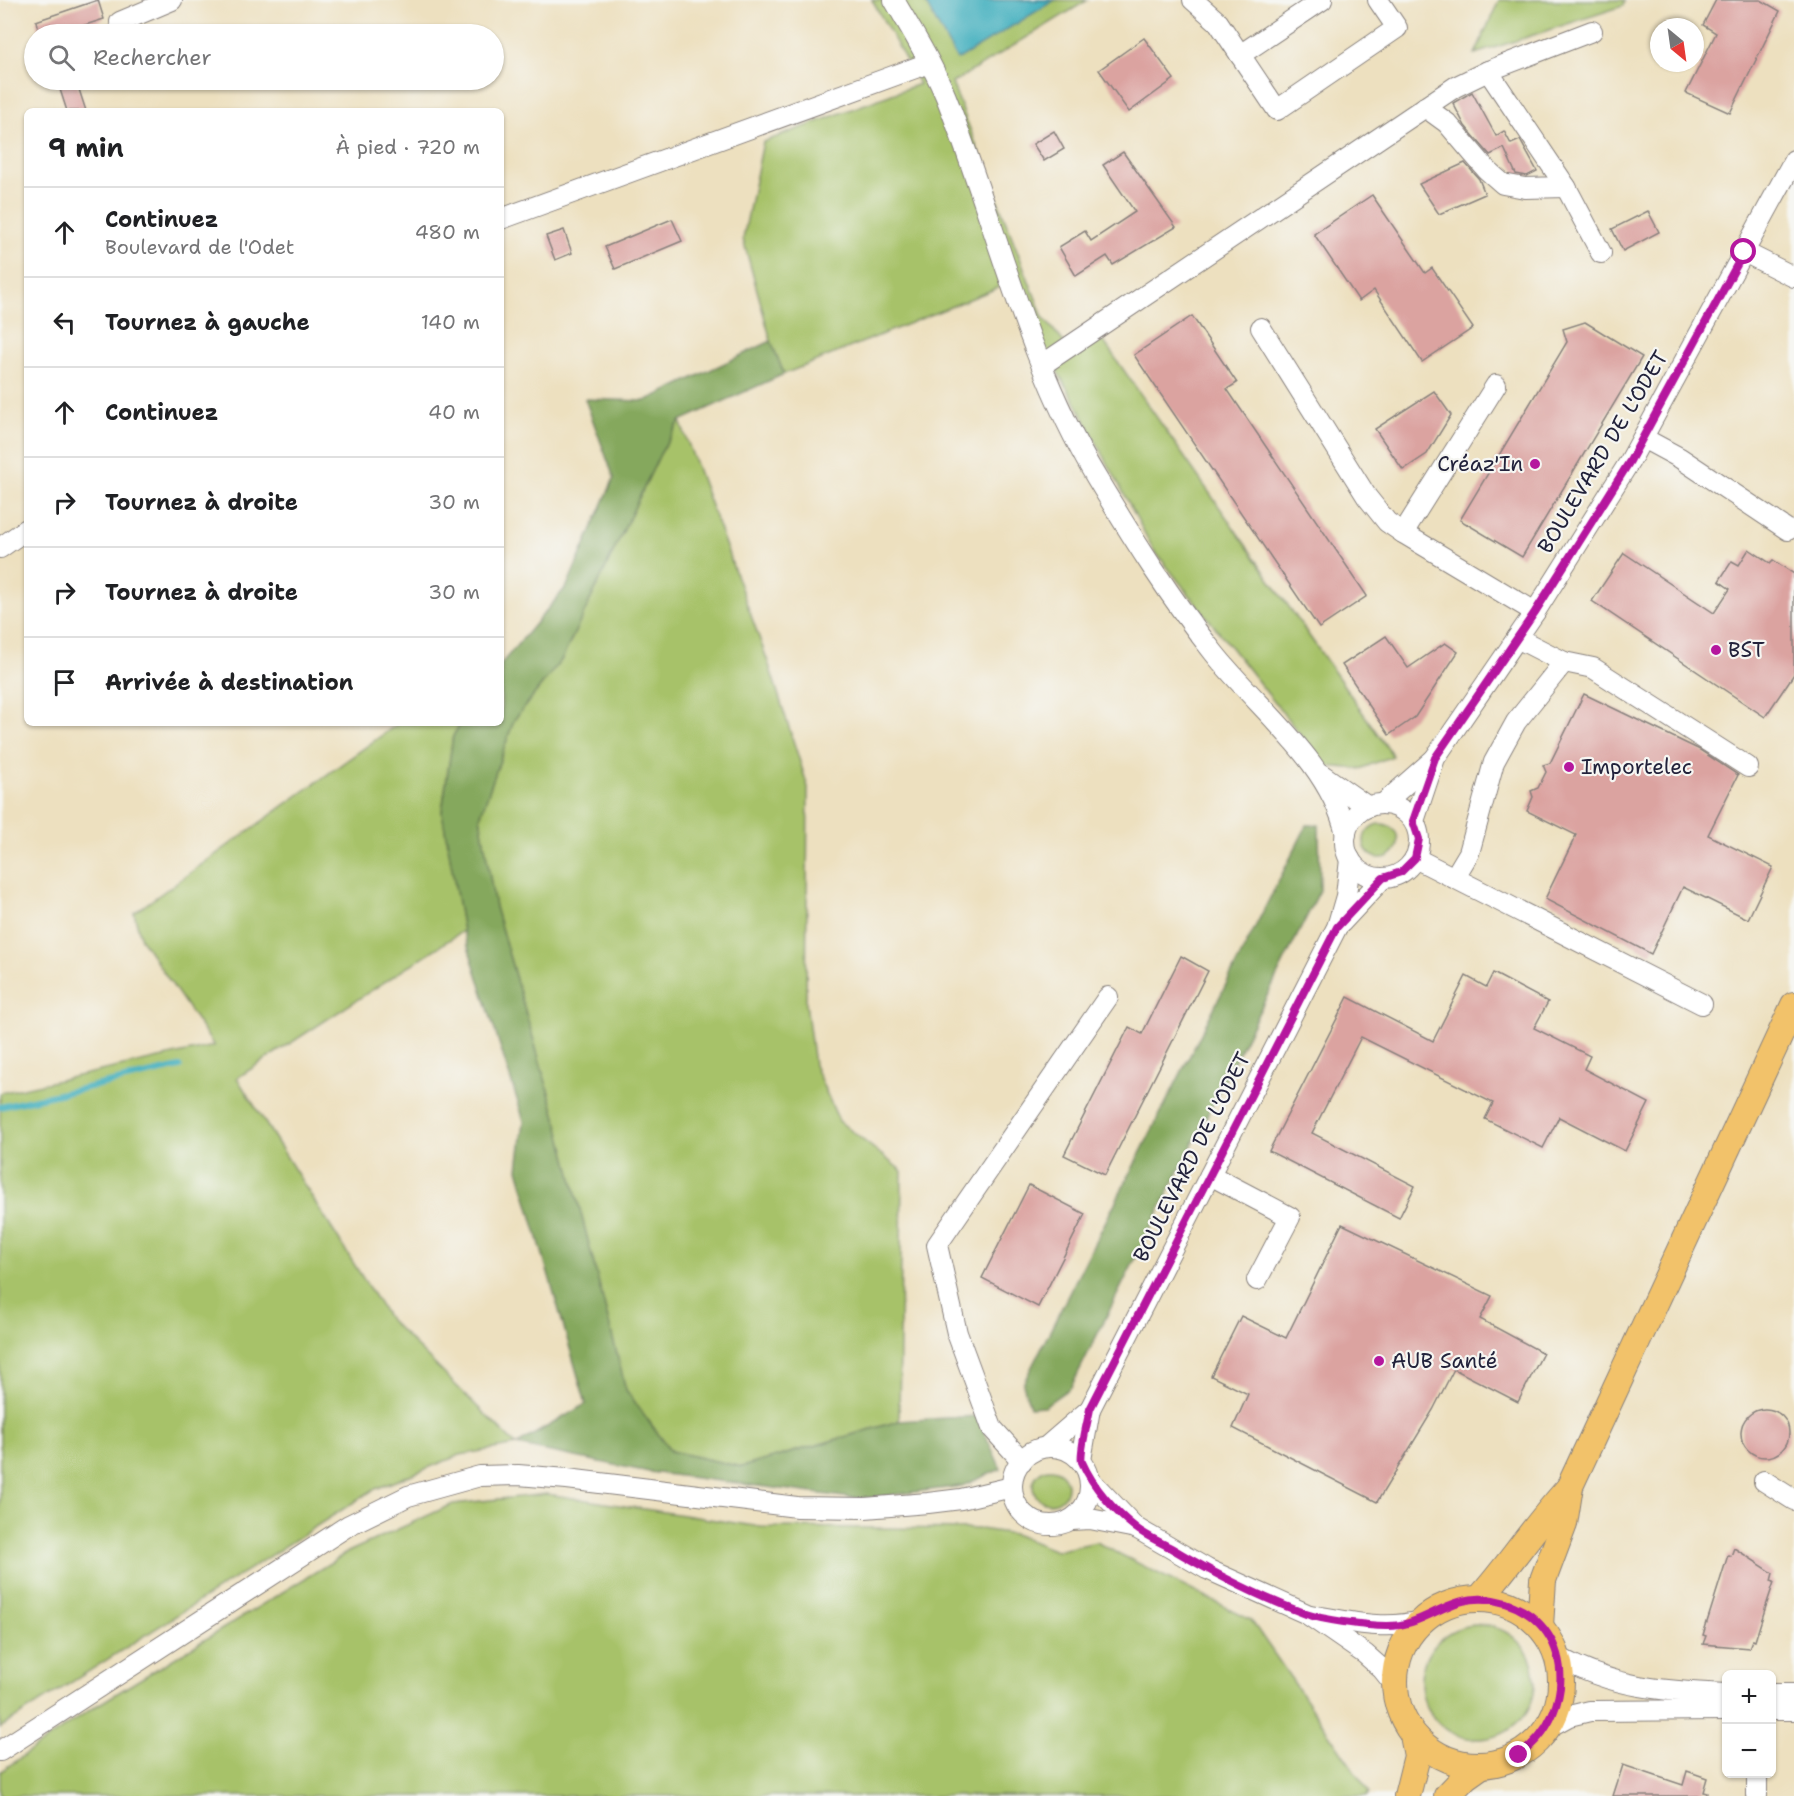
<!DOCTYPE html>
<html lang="fr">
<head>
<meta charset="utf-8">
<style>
  :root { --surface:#fff; --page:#f2f2f2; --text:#202124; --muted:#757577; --line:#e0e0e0 }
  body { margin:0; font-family:"Shantell Sans",sans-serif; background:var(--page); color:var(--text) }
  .controls { position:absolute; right:18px; bottom:18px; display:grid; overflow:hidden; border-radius:9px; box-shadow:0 2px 4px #0004 }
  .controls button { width:54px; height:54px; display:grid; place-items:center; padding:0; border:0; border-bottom:2px solid var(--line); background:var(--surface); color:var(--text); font:30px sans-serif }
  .compass { position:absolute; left:1650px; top:18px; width:54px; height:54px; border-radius:50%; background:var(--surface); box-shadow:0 2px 4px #0004; rotate:151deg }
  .stop { position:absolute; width:18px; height:18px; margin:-14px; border:4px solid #b5179e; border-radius:50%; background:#fff }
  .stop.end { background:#b5179e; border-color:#fff; box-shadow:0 2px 6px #0008 }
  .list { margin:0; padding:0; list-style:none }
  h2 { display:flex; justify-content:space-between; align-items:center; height:78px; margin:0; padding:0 24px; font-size:26px }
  h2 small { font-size:20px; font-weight:400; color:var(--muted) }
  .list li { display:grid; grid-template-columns:39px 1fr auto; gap:18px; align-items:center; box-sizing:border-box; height:90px; padding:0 24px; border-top:2px solid var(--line) }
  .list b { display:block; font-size:22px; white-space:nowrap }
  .list p { margin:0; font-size:20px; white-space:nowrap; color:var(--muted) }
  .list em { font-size:20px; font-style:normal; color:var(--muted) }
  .icon { flex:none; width:33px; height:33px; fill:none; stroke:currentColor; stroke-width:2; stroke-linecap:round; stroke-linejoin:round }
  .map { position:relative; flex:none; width:1794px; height:1796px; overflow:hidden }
  .search { position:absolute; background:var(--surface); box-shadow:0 2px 4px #0004; left:24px; top:24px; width:480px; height:66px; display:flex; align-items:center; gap:15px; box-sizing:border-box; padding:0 21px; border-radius:33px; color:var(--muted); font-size:22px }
  .panel { position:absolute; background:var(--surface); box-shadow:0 2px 4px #0004; left:24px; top:108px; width:480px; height:618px; border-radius:9px }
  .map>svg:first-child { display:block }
  .green { fill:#a7c269; stroke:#647252; stroke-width:1.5 }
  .forest { fill:#85a85d; stroke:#54654c; stroke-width:1.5 }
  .water { fill:#41afbe; stroke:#32687c; stroke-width:1.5 }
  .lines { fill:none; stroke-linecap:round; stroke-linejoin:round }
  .stream { stroke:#41afbe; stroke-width:6 }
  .building { fill:#dba3a0 }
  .minor-casing { stroke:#88817d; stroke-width:22 }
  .major-casing { stroke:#88817d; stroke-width:28 }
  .minor { stroke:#fff; stroke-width:20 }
  .major { stroke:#f2c26a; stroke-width:26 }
  .route { stroke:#b5179e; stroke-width:8 }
  .poi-dot { fill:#b5179e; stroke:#f6f6f2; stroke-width:2 }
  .labels { text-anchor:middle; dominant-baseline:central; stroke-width:4.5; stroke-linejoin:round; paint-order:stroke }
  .street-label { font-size:21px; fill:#22223b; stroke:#f6f6f2 }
  .poi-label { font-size:21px; fill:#22223b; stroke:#f6f6f2; text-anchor:start }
</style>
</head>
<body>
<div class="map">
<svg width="1794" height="1796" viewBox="0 0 1794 1796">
  <rect width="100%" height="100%" fill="#f6f6f2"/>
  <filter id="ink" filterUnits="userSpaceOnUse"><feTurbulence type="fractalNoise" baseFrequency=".0167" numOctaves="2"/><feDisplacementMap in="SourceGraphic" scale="12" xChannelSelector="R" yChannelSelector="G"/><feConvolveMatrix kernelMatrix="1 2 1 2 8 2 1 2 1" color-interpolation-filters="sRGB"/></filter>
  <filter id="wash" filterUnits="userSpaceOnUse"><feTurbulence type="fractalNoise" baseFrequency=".008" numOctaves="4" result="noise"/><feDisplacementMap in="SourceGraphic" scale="24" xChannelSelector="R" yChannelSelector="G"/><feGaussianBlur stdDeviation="1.35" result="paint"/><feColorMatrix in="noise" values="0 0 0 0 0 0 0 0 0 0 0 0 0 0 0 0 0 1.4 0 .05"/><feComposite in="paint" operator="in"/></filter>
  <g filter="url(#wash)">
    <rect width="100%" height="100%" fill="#ede0bf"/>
    <!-- green -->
    <g class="green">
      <polygon points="872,0 1088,0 952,83 1043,317 1076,357 1100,336 1393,756 1360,769 1325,766 1153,549 1079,409 1007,284 784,374 771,341 743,239 763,142 919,84"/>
      <polygon points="1499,0 1625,0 1623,6 1475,54"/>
      <polygon points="680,421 768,662 808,787 806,1003 814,1065 839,1121 902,1171 899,1421 742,1467 671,1451 626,1390 560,1131 495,907 480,817 514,720 562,659 660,454"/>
      <polygon points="399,723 461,723 453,736 442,811 463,931 237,1078 388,1318 516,1445 460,1455 373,1490 0,1728 0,1093 214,1046 141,939 134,913"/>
      <circle cx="1381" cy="841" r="17"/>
      <circle cx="1050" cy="1486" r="17"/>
      <polygon points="547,1494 761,1527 980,1529 1014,1534 1056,1551 1096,1542 1251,1620 1369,1792 1367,1796 0,1796 0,1772 88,1711 348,1552 453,1504"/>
      <circle cx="1478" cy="1682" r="57"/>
    </g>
    <!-- forest -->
    <g class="forest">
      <polygon points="771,341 784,374 680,421 660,454 562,659 514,720 480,817 495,907 560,1131 626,1390 670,1451 742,1467 899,1421 977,1416 1001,1469 962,1486 860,1499 649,1472 516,1445 586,1404 518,1169 524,1121 463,931 442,812 453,736 461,723 501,723 501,664 567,586 614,478 585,399 645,401"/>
      <polygon points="1307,825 1319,825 1320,890 1071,1387 1044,1406 1030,1407 1023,1384"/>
    </g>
    <!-- water -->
    <polygon class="water" points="924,0 1055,0 957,60"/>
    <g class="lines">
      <!-- stream -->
      <polyline class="stream" points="0,1107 180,1067"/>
    </g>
    <g id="blocks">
      <!-- building -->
      <g class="building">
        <polygon points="98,0 104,19 57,34 39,34 36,21"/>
        <polygon points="1716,0 1761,0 1780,11 1730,113 1686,93 1716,33 1703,25"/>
        <polygon points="1144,38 1174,79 1129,112 1099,70"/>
        <polygon points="57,80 76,80 86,111 67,111"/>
        <polygon points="1472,92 1496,136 1504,131 1511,144 1520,140 1537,171 1527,176 1516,174 1504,148 1490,155 1465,126 1453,103"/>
        <polygon points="1054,131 1064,149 1044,161 1033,144"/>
        <polygon points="1123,152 1176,227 1113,265 1107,256 1076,276 1059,247 1085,231 1091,241 1135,212 1103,165"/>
        <polygon points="1465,163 1479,179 1485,194 1439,214 1419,184"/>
        <polygon points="1372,195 1425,273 1432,268 1473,328 1422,362 1374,290 1359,301 1314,234"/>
        <polygon points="1648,211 1659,232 1623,251 1612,229"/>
        <polygon points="672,219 682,241 615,269 605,247"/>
        <polygon points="564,230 572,253 555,260 546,236"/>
        <polygon points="1192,316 1237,383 1227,389 1367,596 1319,628 1134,355"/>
        <polygon points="1585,322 1642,357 1522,557 1460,520 1567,342 1563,329"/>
        <polygon points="1434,391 1451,415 1427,454 1403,470 1375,429"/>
        <polygon points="1749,549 1770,563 1773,560 1794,574 1794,674 1765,717 1592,601 1624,553 1714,613 1730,589 1719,581 1732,561 1739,565"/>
        <polygon points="1386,636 1408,668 1445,643 1458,652 1415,717 1389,735 1342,665"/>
        <polygon points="1584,694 1700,750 1738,775 1708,835 1773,867 1748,919 1683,887 1651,954 1545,899 1576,835 1527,811 1533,797 1531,791 1538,788 1546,772 1543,765 1550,763"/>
        <polygon points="1181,956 1208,971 1105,1175 1064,1155 1129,1027 1142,1034"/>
        <polygon points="1493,973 1548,1002 1534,1028 1590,1056 1584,1069 1649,1103 1625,1151 1559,1117 1543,1148 1485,1119 1493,1103 1361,1037 1312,1133 1415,1186 1399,1218 1269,1151 1348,997 1433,1041 1466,976 1486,987"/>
        <polygon points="1029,1185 1085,1214 1038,1307 982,1278"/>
        <polygon points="1342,1224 1492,1296 1480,1319 1543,1353 1518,1402 1454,1369 1433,1410 1377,1502 1233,1428 1248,1394 1211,1376 1241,1316 1286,1338"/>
        <circle cx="1765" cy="1433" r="24"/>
        <polygon points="1734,1548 1773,1573 1771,1581 1774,1582 1766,1606 1755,1641 1752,1640 1749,1648 1703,1644 1706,1636 1703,1635 1728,1555 1731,1556"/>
        <polygon points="1623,1765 1683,1785 1687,1771 1707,1778 1703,1792 1707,1793 1706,1796 1613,1796"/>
      </g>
    </g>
  </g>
  <g filter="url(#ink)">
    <use href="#blocks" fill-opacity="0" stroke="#88817d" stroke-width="1.5"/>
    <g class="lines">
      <defs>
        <g id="minor">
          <path d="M894,0c18,31 38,63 52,97 50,126 80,263 150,380 36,60 74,121 118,176 45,57 115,108 132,181"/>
          <polyline points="1193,0 1218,22 1277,110 1397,28 1378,0"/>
          <polyline points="120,22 172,0"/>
          <polyline points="1240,55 1322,0"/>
          <polyline points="1488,71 1566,187 1601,253"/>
          <polyline points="1425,107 1447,123 1487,170 1503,184 1525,188 1566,187"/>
          <polyline points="501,219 929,63"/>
          <polyline points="1744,252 1794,277"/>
          <polyline points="1261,328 1367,497 1387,522 1403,533"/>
          <polyline points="1042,365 1455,87 1488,71 1592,31"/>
          <polyline points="1496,385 1403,533 1535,612"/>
          <polyline points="1643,438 1680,458 1788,530"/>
          <polyline points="0,548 27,529"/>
          <polyline points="1517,638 1564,662 1593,668 1748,767"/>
          <polyline points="1321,774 1368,807"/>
          <polyline points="1383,804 1433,760"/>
          <circle cx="1382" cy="841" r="37"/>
          <polyline points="1414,821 1435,758 1535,612 1630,461 1794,160"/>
          <polyline points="1415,858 1702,1004"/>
          <polyline points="1454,878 1469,853 1494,762 1516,722 1564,662"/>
          <polyline points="1341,923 1383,878"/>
          <polyline points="1210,1175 1290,1217 1257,1280"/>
          <circle cx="1051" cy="1486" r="39"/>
          <polyline points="1046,1447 1090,1409"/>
          <polyline points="1081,1460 1090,1409 1337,927 1346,896 1350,859"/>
          <polyline points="1022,1461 992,1428 957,1333 937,1245 1108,997"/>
          <polyline points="1091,1481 1136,1528 1207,1569 1307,1614 1365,1654 1382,1669 1394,1684"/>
          <polyline points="1764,1481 1794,1500"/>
          <polyline points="1071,1520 1090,1519 1136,1528"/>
          <path d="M1310,1615c37,6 76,17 112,5"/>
          <path d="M1558,1657c55,31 106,34 168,37"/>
          <polyline points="1772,1694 1794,1694"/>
          <polyline points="1772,1710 1794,1710"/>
          <polyline points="1547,1728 1569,1716 1590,1711 1726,1710"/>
          <polyline points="0,1751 349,1525 408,1496 480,1476 518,1475 567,1479 797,1507 865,1508 928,1503 961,1499 1012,1487"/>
          <polyline points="1757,1796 1757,1776"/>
        </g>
        <g id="major">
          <path d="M1480,1598c32,-36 57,-76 90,-111"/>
          <circle cx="1478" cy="1682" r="83"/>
          <polyline points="1540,1626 1543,1580 1564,1524 1570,1486 1794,1005"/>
          <polyline points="1407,1796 1417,1756 1413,1735"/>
          <polyline points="1447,1796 1465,1777 1482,1765"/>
        </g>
      </defs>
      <!-- minor casing -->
      <use href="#minor" class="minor-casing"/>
      <!-- major casing -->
      <use href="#major" class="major-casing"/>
      <!-- minor -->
      <use href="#minor" class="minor"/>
      <!-- major -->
      <use href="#major" class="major"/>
    </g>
  </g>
  <g class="lines" filter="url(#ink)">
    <!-- route -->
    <path class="route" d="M1519,1755c63,-44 54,-141 -26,-155 -44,-8 -66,27 -107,26 -19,0 -63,-6 -80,-12 -47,-17 -93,-41 -135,-66 -11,-6 -25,-12 -35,-20 -22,-17 -43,-41 -54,-66 -3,-8 6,-42 8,-53l247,-482 46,-49 18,-6 14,-14 4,-19 -6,-18 22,-63 100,-146 95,-151 114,-209"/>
  </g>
  <!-- markers -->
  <g class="poi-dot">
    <circle cx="1535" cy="464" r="6"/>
    <circle cx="1716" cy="650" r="6"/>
    <circle cx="1569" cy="767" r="6"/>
    <circle cx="1379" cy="1361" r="6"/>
  </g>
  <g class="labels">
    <!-- street labels -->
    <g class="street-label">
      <text transform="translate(1603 452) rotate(-59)">BOULEVARD DE L'ODET</text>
      <text transform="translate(1192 1157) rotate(-63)">BOULEVARD DE L'ODET</text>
    </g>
    <!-- poi labels -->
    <g class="poi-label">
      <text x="1523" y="464" text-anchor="end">Créaz'In</text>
      <text x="1728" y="650">BST</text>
      <text x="1581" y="767">Importelec</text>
      <text x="1391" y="1361">AUB Santé</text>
    </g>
  </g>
</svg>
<div class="controls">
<button>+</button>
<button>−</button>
</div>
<svg class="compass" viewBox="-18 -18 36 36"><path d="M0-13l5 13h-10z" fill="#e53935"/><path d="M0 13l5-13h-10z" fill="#757577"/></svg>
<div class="stop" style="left:1744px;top:252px"></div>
<div class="stop end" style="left:1519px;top:1755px"></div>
<div class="search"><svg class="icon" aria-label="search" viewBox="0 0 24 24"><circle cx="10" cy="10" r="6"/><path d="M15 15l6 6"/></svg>Rechercher</div>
<section class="panel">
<h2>9 min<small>À pied · 720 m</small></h2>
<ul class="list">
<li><svg class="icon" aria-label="ahead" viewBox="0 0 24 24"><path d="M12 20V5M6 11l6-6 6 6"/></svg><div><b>Continuez</b><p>Boulevard de l'Odet</p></div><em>480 m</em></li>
<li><svg class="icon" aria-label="left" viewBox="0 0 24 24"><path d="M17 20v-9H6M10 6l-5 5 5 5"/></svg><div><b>Tournez à gauche</b></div><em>140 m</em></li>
<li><svg class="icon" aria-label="ahead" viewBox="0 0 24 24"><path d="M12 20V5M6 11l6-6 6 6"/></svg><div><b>Continuez</b></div><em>40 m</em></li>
<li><svg class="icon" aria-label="right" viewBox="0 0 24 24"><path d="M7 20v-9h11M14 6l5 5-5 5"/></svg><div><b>Tournez à droite</b></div><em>30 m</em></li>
<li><svg class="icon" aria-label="right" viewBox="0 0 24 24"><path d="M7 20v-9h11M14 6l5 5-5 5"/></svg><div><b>Tournez à droite</b></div><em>30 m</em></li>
<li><svg class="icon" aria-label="arrive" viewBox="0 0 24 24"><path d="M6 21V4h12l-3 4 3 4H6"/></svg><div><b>Arrivée à destination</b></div></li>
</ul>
</section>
</div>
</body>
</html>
